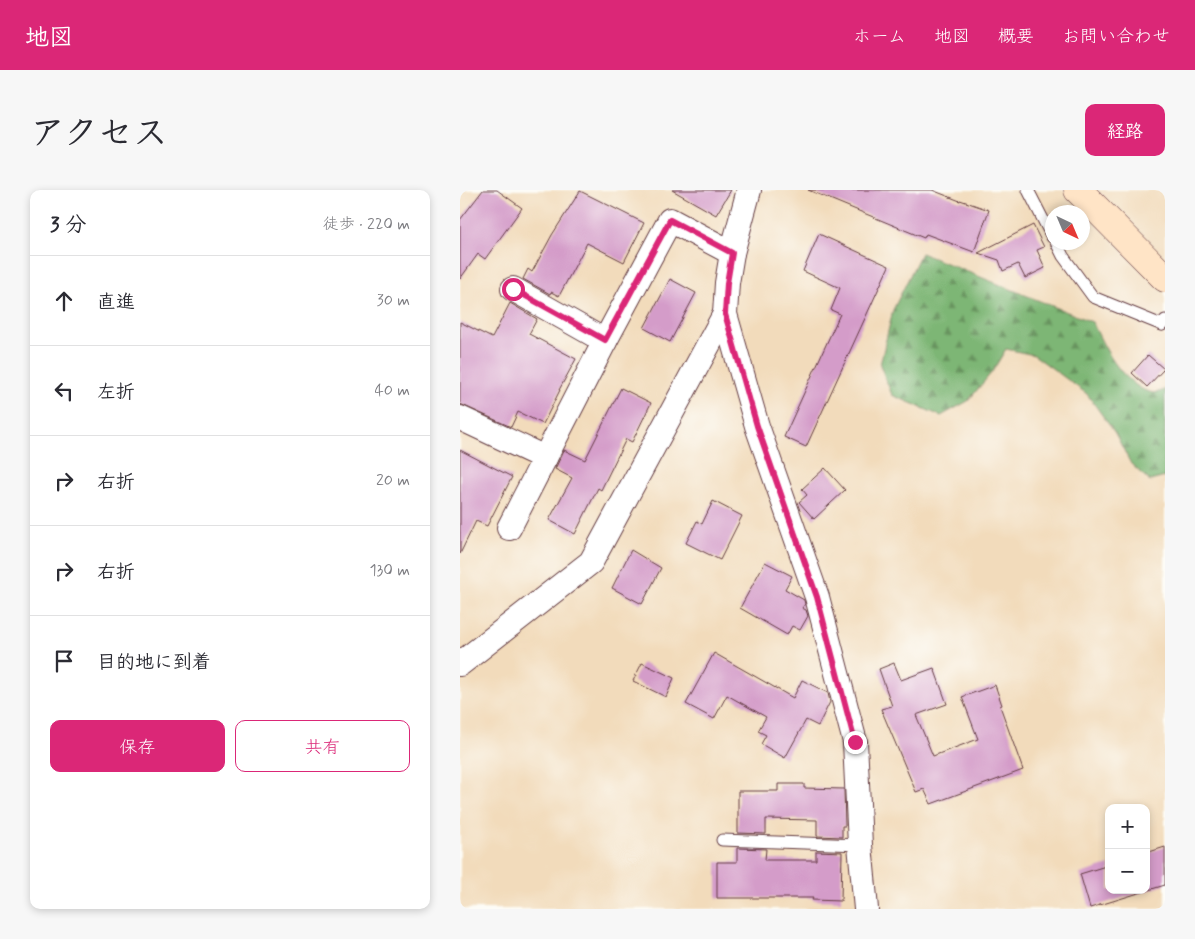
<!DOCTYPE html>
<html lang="ja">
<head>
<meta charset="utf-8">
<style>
  :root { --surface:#fff; --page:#f7f7f7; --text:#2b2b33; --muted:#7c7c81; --line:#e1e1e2; --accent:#db2777 }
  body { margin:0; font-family:Mynerve,"Klee One",sans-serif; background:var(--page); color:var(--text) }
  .controls { position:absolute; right:15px; bottom:15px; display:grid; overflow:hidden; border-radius:10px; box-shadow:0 2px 8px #0003 }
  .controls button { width:45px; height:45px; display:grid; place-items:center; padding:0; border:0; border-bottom:1px solid var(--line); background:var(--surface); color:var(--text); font:25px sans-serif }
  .compass { position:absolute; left:585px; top:15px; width:45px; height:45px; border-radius:50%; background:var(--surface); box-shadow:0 2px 8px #0003; rotate:136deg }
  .stop { position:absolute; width:15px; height:15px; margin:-11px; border:4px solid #db2777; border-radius:50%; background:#fff }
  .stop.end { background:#db2777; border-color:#fff; box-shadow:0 1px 5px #0008 }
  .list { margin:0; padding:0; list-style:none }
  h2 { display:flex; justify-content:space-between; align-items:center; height:65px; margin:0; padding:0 20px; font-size:21px }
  h2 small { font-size:16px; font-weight:400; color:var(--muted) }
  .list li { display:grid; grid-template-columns:32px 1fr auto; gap:15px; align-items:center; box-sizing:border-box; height:90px; padding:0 20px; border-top:1px solid var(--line) }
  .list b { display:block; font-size:19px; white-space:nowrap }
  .list em { font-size:16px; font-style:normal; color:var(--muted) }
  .actions { display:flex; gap:10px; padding:15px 20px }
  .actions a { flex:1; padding:11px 0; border:1px solid var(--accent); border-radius:10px; text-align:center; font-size:18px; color:var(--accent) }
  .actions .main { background:var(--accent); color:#fff }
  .icon { flex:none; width:28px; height:28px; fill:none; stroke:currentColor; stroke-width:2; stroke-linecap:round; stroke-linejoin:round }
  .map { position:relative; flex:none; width:705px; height:719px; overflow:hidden; border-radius:10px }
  header { display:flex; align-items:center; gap:30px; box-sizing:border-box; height:70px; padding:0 25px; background:var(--accent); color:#fff }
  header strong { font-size:24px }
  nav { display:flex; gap:28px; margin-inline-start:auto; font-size:18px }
  .intro { display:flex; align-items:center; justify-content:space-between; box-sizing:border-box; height:120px; padding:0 30px }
  h1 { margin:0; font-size:35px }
  .button { padding:12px 22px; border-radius:10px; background:var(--accent); color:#fff; font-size:18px; font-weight:700 }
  main { display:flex; gap:30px; padding:0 30px }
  aside { flex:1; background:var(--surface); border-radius:10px; box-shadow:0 2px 8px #0003 }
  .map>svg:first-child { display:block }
  .forest { fill:url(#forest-firs); stroke:#646a50 }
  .building { fill:#d49cc9 }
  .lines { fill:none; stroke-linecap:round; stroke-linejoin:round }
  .lane-casing { stroke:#633b41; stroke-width:13 }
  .street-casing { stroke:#633b41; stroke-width:26 }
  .secondary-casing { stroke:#633b41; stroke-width:29 }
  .lane { stroke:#fff; stroke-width:11 }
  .street { stroke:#fff; stroke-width:24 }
  .secondary { stroke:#ffe4c6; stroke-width:28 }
  .route { stroke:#db2777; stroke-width:6 }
</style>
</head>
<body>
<header>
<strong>地図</strong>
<nav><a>ホーム</a><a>地図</a><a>概要</a><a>お問い合わせ</a></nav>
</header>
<div class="intro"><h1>アクセス</h1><a class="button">経路</a></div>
<main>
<aside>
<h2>3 分<small>徒歩 · 220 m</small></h2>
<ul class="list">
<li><svg class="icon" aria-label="ahead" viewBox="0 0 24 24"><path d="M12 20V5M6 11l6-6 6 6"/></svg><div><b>直進</b></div><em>30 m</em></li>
<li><svg class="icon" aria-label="left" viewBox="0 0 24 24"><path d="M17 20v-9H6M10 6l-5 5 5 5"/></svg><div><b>左折</b></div><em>40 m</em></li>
<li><svg class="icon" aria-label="right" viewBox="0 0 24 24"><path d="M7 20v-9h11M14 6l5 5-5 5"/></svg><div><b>右折</b></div><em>20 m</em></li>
<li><svg class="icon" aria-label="right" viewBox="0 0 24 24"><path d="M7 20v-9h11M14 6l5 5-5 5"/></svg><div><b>右折</b></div><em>130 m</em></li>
<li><svg class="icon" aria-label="arrive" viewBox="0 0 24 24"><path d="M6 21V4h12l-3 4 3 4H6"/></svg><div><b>目的地に到着</b></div></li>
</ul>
<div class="actions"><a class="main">保存</a><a>共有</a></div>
</aside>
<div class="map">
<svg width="705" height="719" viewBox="0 0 705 719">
  <defs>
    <pattern id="forest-firs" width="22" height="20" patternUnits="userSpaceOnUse" patternTransform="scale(1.25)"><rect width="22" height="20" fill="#7db674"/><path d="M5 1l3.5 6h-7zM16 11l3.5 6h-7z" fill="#68935f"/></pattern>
  </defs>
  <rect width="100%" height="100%" fill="#fdfcf7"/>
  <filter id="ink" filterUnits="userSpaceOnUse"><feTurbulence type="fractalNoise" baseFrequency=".02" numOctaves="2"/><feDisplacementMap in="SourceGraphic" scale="10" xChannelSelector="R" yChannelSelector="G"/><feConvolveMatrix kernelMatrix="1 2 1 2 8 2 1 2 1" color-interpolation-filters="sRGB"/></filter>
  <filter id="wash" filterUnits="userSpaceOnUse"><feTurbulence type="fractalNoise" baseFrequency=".0096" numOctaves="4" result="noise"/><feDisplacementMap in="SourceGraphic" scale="20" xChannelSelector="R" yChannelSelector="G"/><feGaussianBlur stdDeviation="1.12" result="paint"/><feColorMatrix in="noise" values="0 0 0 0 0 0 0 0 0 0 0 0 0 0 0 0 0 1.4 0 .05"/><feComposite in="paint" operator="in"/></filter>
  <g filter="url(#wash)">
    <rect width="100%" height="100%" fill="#f2dbbb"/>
    <!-- forest -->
    <path class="forest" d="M461,63l171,69c14,27 22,48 48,66 9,5 17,7 25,1v88l-15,4 -19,-17 -16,-31 -28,-39 -53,-39 -28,-6 -14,23 -24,29 -27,15 -49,-21 -12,-30 13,-55z"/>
    <g id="blocks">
      <!-- building -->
      <g class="building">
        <polygon points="23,0 37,0 62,18 25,69 18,64 0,89 0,30"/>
        <polygon points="212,0 271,0 256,25"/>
        <polygon points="348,0 472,0 500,11 500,10 529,20 514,62 466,44 464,48"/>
        <polygon points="120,1 184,33 164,72 127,53 99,106 91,102 90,104 63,89 68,79 72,82 92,45"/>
        <polygon points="573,35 584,57 577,60 585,78 565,88 558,74 543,81 539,70 518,63"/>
        <polygon points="359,44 429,76 346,257 324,247 380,124 371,120 380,98 343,81"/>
        <polygon points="210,89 236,103 210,152 184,138"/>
        <polygon points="50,113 77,129 69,144 116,169 99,200 100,200 83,234 58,222 51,237 0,214 0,132 32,148"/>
        <polygon points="688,165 704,179 687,197 672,183"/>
        <polygon points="161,198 191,213 172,252 166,249 141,300 138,298 115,344 89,330 112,288 95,279 104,260 125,270"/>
        <polygon points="0,260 52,287 27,336 16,331 0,364"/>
        <polygon points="365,278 385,300 354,329 339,312 347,305 342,299"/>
        <polygon points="253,311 282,326 260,370 226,353 237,331 242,334"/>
        <polygon points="171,360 201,378 182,414 152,398"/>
        <polygon points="305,372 332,386 325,399 344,410 345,414 342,418 346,420 348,426 340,440 332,436 327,445 280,418"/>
        <polygon points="254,463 333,508 342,490 368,503 370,512 358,536 346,530 325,568 301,554 306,545 298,541 306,527 267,505 254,529 226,514"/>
        <polygon points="182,473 214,488 206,507 173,491"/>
        <polygon points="434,473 441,490 474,478 487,514 456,525 473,566 518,549 502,507 535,495 542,515 540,516 563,580 471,614 464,599 456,602 421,519 432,516 419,479"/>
        <polygon points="318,594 344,594 344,598 384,599 385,636 382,636 382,647 357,646 357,630 306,629 306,644 278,643 278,601 318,601"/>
        <polygon points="705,657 705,695 630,718 620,684 649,675 649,700 686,700 686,663"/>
        <polygon points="277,658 306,659 305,670 356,670 356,661 382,662 381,711 352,710 353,708 257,708 257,672 277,672"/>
      </g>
    </g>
  </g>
  <g filter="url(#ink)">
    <use href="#blocks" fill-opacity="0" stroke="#633b41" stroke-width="1"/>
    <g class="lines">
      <defs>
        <g id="lane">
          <polyline points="568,0 592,47"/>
          <polyline points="596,52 603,66 633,107 702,135 705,130"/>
          <polyline points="262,650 400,655"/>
        </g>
        <g id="street">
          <polyline points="289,0 272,63 267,93 265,124 297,236 357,407 395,552 400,655 406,719"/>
          <polyline points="53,99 145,151"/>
          <polyline points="0,228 85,268"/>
          <polyline points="49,338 145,151 210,30 272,63"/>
          <polyline points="0,474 131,372 265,124"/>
        </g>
        <polyline id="secondary" points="618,0 705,88"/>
      </defs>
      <!-- lane casing -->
      <use href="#lane" class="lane-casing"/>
      <!-- street casing -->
      <use href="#street" class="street-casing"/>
      <!-- secondary casing -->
      <use href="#secondary" class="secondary-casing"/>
      <!-- lane -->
      <use href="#lane" class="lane"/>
      <!-- street -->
      <use href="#street" class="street"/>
      <!-- secondary -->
      <use href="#secondary" class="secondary"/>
    </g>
  </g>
  <g class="lines" filter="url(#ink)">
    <!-- route -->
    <polyline class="route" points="53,99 145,150 210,30 272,63 267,93 265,124 297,236 357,407 395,552"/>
  </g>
</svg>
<div class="controls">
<button>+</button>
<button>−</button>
</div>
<svg class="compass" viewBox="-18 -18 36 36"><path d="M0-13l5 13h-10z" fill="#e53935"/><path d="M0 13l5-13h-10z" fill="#7c7c81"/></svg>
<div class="stop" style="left:53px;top:99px"></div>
<div class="stop end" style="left:395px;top:552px"></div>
</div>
</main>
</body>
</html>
